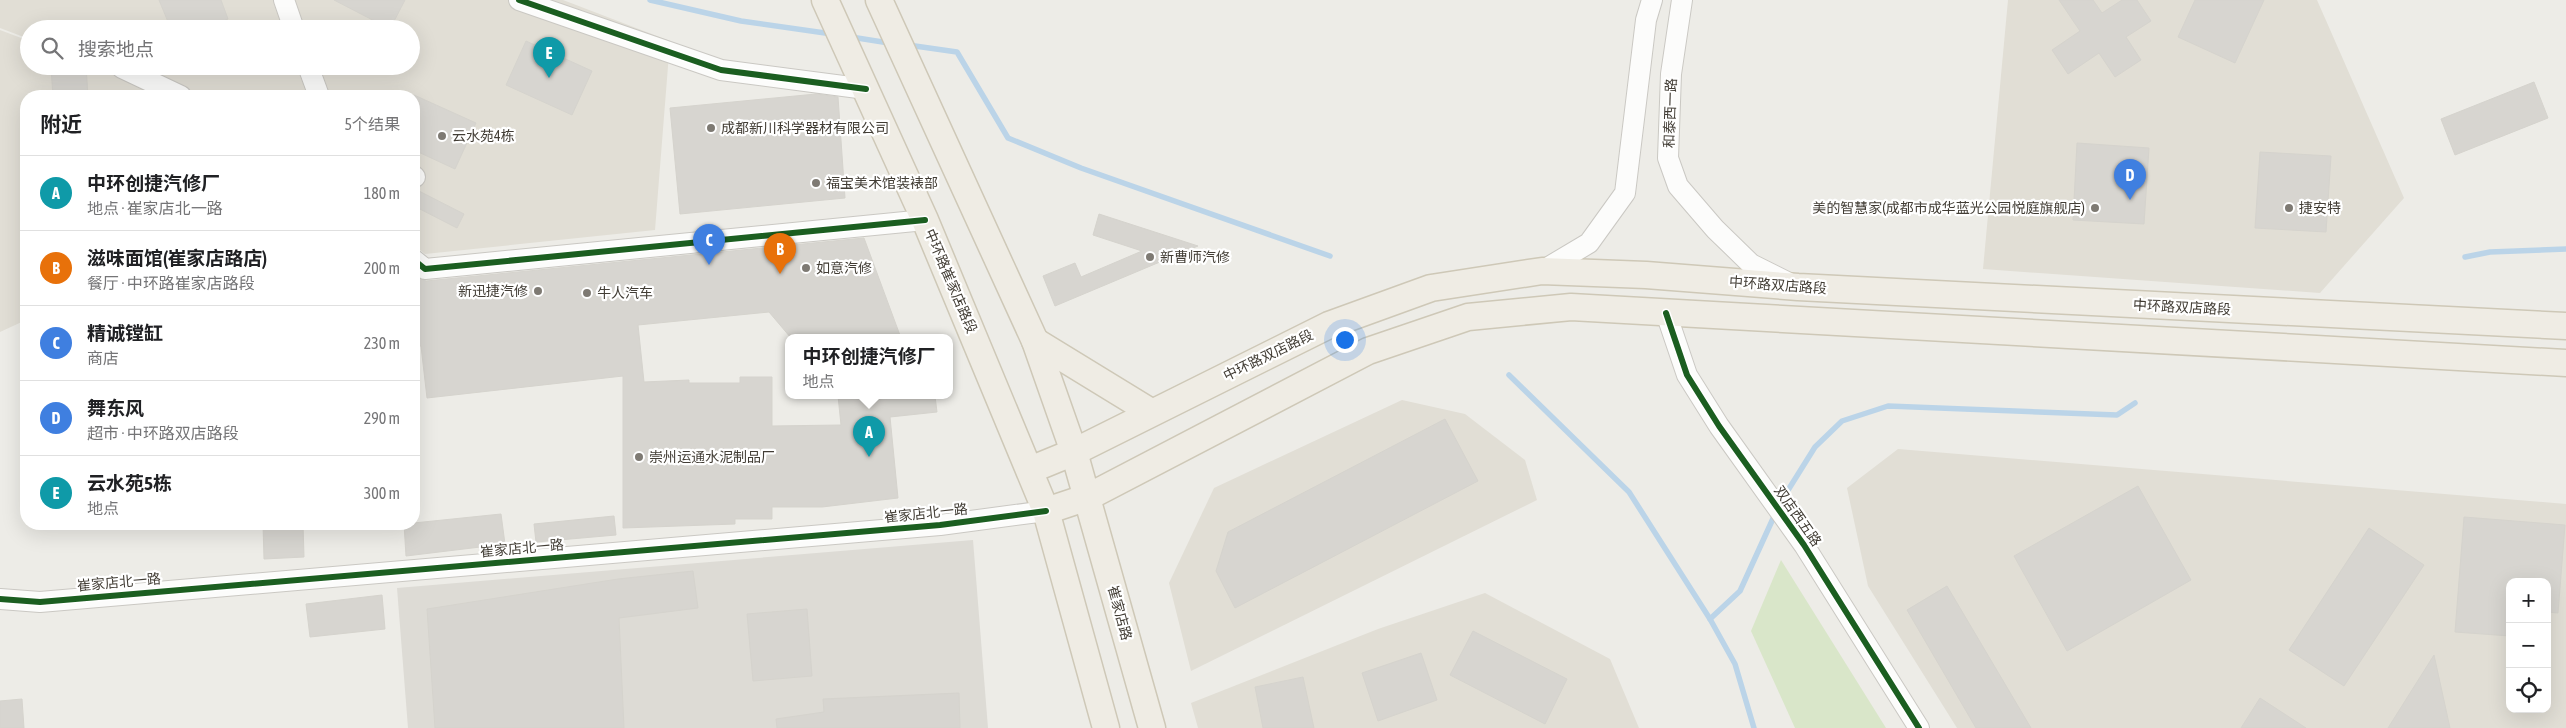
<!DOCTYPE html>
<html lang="zh">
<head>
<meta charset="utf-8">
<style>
  :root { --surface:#fff; --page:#f6f6f6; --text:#202124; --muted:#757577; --line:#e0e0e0; --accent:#7e7a73 }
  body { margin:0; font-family:"Asap Condensed","Noto Sans SC",sans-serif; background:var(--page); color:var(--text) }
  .controls { position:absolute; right:15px; bottom:15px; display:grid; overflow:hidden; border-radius:10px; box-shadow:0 5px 20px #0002 }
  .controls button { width:45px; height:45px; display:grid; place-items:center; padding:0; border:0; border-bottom:1px solid var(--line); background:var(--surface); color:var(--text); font:25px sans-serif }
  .you { position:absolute; left:1344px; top:339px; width:18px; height:18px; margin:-12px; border:4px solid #fff; border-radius:50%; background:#1a73e8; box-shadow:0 0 0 8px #1a73e833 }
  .badge { display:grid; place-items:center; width:32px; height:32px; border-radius:50%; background:var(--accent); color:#fff; font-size:16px; font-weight:700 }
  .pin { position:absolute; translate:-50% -41px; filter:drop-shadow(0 1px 2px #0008) }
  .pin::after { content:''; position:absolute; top:26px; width:18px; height:15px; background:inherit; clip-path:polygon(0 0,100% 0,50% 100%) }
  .popup { position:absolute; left:785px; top:334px; width:168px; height:65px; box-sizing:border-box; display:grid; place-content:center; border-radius:10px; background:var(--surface); filter:drop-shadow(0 1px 4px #0005); font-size:16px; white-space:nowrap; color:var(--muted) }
  .popup b { font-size:19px; color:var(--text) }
  .popup::after { content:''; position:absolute; left:50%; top:100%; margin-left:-10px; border:10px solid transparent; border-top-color:var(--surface) }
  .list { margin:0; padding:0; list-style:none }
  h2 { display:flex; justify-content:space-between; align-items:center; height:65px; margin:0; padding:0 20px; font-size:21px }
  h2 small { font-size:16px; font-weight:400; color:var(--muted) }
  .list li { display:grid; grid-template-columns:32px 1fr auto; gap:15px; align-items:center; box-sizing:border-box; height:75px; padding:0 20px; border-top:1px solid var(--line) }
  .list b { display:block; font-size:19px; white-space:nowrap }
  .list p { margin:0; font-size:16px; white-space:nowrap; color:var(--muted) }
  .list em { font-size:16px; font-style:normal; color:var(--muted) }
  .icon { flex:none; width:28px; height:28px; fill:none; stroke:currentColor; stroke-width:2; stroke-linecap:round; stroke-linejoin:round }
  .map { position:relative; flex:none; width:2566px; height:728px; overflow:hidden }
  .search { position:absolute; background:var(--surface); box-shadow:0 5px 20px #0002; left:20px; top:20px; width:400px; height:55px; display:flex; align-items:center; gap:12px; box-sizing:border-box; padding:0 18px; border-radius:28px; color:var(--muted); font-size:19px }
  .panel { position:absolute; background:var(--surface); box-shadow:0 5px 20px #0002; left:20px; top:90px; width:400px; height:440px; border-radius:20px }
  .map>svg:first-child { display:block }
  .residential { fill:#e1ded5; fill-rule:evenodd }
  .industrial { fill:#dddbd5 }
  .green { fill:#d9e6c9 }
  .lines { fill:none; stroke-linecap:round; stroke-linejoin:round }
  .stream { stroke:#bbd4e8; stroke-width:5.5 }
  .building { fill:#d7d5d0; stroke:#d5d3cd }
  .minor-casing { stroke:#cac8c3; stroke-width:22 }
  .major-casing { stroke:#cec8b7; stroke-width:29 }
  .minor { stroke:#fcfcfb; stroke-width:20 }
  .major { stroke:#efece4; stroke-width:26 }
  .cycleway-casing { stroke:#fff; stroke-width:9 }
  .cycleway { stroke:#1b5e20; stroke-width:6 }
  .poi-dot { fill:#7e7a73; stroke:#fff; stroke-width:2 }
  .labels { text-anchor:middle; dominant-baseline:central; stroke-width:4.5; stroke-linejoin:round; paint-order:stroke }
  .street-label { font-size:14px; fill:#423d35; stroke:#fff }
  .poi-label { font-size:14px; fill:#423d35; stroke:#fff; text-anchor:start }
</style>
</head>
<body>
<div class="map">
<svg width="2566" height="728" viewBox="0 0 2566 728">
  <rect width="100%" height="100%" fill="#edece7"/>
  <!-- residential -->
  <g class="residential">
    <polygon points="0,0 563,0 670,41 655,230 425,254 414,245 414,96 179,96 100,66 411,66 411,29 29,29 29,39 0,28"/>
    <polygon points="2008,0 2317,0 2404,198 2320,293 1983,269"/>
    <polygon points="0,30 29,41 29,66 93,66 170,96 26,96 26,320 0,332"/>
    <polygon points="1402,400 1465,414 1525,460 1537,500 1191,671 1169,583 1214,488"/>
    <path d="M1898,449l668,55v224h-609l-89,-142 -21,-98zM2510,582h37v127h-37z"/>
    <polygon points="1485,593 1610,659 1639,728 1198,728 1191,703 1378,629"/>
  </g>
  <!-- industrial -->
  <polygon class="industrial" points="973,540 988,728 408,728 397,588"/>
  <!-- green -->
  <polygon class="green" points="1781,560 1886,728 1795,728 1751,631"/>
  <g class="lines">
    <!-- stream -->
    <g class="stream">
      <polyline points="650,0 741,21 832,34"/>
      <polyline points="851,37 889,43"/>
      <polyline points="908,45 957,52 1008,138 1081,168 1330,256"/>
      <polyline points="2465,257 2490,252 2566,249"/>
      <polyline points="1509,375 1629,492 1710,619 1735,664 1754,728"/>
      <polyline points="1780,503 1815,447 1842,421 1888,406 2117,415 2135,403"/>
      <polyline points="1710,619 1740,591 1776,512"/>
    </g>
  </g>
  <!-- building -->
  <g class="building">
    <polygon points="159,0 221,0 228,19 205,29 171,29"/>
    <polygon points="334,0 405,0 390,29"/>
    <polygon points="2059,0 2093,0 2102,13 2122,0 2137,0 2151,21 2126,37 2141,60 2115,77 2099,53 2068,74 2052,50 2080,31"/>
    <polygon points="2195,0 2264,0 2235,63 2178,37"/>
    <polygon points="526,41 592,71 572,115 506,85"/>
    <polygon points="86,66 88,96 53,96 51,68"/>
    <polygon points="2534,82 2548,118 2455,155 2441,119"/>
    <polygon points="816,94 838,97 845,198 680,214 670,108"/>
    <polygon points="414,95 476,123 455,169 414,150"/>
    <polygon points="2077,143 2149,148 2144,224 2073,220"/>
    <polygon points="2260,152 2331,156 2326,232 2255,228"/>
    <polygon points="415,189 464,214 457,228 414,206"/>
    <polygon points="1099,214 1198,246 1055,306 1043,276 1075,263 1081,277 1142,251 1093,235"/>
    <polygon points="864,238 901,338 791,338 769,312 638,325 644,382 689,380 689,383 740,383 740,377 772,377 772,426 841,425 838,396 935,396 937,412 890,417 898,498 822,507 772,507 772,519 735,519 735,524 623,528 623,376 427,398 421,346 416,346 414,275 426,281"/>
    <polygon points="1445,419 1478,481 1235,608 1216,571 1228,532"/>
    <polygon points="2138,486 2191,580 2067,651 2014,556"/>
    <polygon points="501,514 505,544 406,556 404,524"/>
    <polygon points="614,516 616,535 536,542 534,524"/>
    <polygon points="2464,517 2565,525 2558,613 2547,612 2547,582 2510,582 2510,636 2455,632"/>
    <polygon points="263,524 303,524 304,557 264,559"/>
    <polygon points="2369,528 2424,565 2344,686 2289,650"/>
    <polygon points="693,571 698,608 619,618 624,728 435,728 427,609 618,579"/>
    <polygon points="1947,586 2031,728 1976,728 1907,610"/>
    <polygon points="382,595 385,629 310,637 306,604"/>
    <polygon points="807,609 812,676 753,681 747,614"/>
    <polygon points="1473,631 1567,679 1545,724 1450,675"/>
    <polygon points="1421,653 1437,700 1378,721 1362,673"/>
    <polygon points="2434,655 2450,728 2388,728"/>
    <polygon points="1303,677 1314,728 1263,728 1255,687"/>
    <polygon points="959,693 960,728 777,728 776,719 824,712 823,699"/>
    <polygon points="2260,698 2306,728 2241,728"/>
    <polygon points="22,699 24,728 0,728 0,701"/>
  </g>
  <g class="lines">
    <defs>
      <g id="minor">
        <polyline points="284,0 294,29"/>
        <polyline points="519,0 721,70 866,89"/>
        <polyline points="1682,0 1671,74 1668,158 1678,186 1715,229 1751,264 1789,283"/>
        <polyline points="308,66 319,96"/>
        <polyline points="122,68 181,96"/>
        <polyline points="414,176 415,177"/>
        <polyline points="414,260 425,269 925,220"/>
        <polyline points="1542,271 1589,243 1625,193 1646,20 1652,0"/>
        <polyline points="1666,313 1687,375 1719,426 1804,545 1919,728"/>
        <polyline points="0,599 40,602 940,525 1046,511"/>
      </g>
      <g id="major">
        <polyline points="825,0 925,220 1046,511 1106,728"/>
        <polyline points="879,0 1035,341 1074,452 1152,728"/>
        <polyline points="1035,341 1151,412"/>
        <polyline points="1030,470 1074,452 1329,325 1431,288 1542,271 1646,275 1798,287 2566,326"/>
        <polyline points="1046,511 1088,497 1368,351 1468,317 1571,307 2566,363"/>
      </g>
    </defs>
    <!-- minor casing -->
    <use href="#minor" class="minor-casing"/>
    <!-- major casing -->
    <use href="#major" class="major-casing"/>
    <!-- minor -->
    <use href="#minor" class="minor"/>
    <!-- major -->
    <use href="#major" class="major"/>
    <defs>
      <g id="cycleway">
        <polyline points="519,0 721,70 866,89"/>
        <polyline points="414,260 425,269 925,220"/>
        <polyline points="1666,313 1687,375 1719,426 1804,545 1919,728"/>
        <polyline points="0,599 40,602 940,525 1046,511"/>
      </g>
    </defs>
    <!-- cycleway casing -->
    <use href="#cycleway" class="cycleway-casing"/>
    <!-- cycleway -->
    <use href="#cycleway" class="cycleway"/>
  </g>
  <!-- markers -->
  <g class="poi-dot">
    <circle cx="711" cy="128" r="5"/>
    <circle cx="442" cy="136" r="5"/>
    <circle cx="816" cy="183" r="5"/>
    <circle cx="2095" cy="208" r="5"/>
    <circle cx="2289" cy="208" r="5"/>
    <circle cx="1150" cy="257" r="5"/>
    <circle cx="806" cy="268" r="5"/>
    <circle cx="538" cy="291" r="5"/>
    <circle cx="587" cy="293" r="5"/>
    <circle cx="639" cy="457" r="5"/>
  </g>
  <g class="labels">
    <!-- street labels -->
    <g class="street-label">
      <text transform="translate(1670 113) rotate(-88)">和泰西一路</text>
      <text transform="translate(951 281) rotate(67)">中环路崔家店路段</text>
      <text transform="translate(1778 285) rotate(4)">中环路双店路段</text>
      <text transform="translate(2182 307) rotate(3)">中环路双店路段</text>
      <text transform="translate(1268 355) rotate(-26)">中环路双店路段</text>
      <text transform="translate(926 513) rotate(-6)">崔家店北一路</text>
      <text transform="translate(1798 516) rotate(55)">双店西五路</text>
      <text transform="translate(522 548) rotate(-5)">崔家店北一路</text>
      <text transform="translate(119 582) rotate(-5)">崔家店北一路</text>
      <text transform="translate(1120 613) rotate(75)">崔家店路</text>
    </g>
    <!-- poi labels -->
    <g class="poi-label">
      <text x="721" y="128">成都新川科学器材有限公司</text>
      <text x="452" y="136">云水苑4栋</text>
      <text x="826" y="183">福宝美术馆装裱部</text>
      <text x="2085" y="208" text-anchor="end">美的智慧家(成都市成华蓝光公园悦庭旗舰店)</text>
      <text x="2299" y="208">捷安特</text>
      <text x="1160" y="257">新曹师汽修</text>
      <text x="816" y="268">如意汽修</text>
      <text x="528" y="291" text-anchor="end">新迅捷汽修</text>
      <text x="597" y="293">牛人汽车</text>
      <text x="649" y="457">崇州运通水泥制品厂</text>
    </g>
  </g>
</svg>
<div class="controls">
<button>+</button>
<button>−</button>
<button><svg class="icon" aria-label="locate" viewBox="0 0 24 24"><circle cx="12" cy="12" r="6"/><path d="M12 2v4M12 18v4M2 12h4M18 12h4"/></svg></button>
</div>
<div class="you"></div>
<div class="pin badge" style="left:869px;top:457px;background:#0f9aa8">A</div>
<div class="popup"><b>中环创捷汽修厂</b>地点</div>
<div class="pin badge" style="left:780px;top:274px;background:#e8710a">B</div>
<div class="pin badge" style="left:709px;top:265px;background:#3f7fe0">C</div>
<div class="pin badge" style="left:2130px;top:200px;background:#3f7fe0">D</div>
<div class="pin badge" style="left:549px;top:78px;background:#0f9aa8">E</div>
<div class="search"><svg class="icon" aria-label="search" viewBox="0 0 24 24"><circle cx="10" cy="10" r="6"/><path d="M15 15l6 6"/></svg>搜索地点</div>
<section class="panel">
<h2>附近<small>5个结果</small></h2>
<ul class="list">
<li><span class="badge" style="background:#0f9aa8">A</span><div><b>中环创捷汽修厂</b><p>地点 · 崔家店北一路</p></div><em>180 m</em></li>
<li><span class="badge" style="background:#e8710a">B</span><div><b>滋味面馆(崔家店路店)</b><p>餐厅 · 中环路崔家店路段</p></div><em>200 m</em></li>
<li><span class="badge" style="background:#3f7fe0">C</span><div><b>精诚镗缸</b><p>商店</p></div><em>230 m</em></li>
<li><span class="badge" style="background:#3f7fe0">D</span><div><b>舞东风</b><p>超市 · 中环路双店路段</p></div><em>290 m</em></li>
<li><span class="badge" style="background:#0f9aa8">E</span><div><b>云水苑5栋</b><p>地点</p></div><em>300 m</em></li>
</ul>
</section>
</div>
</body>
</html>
